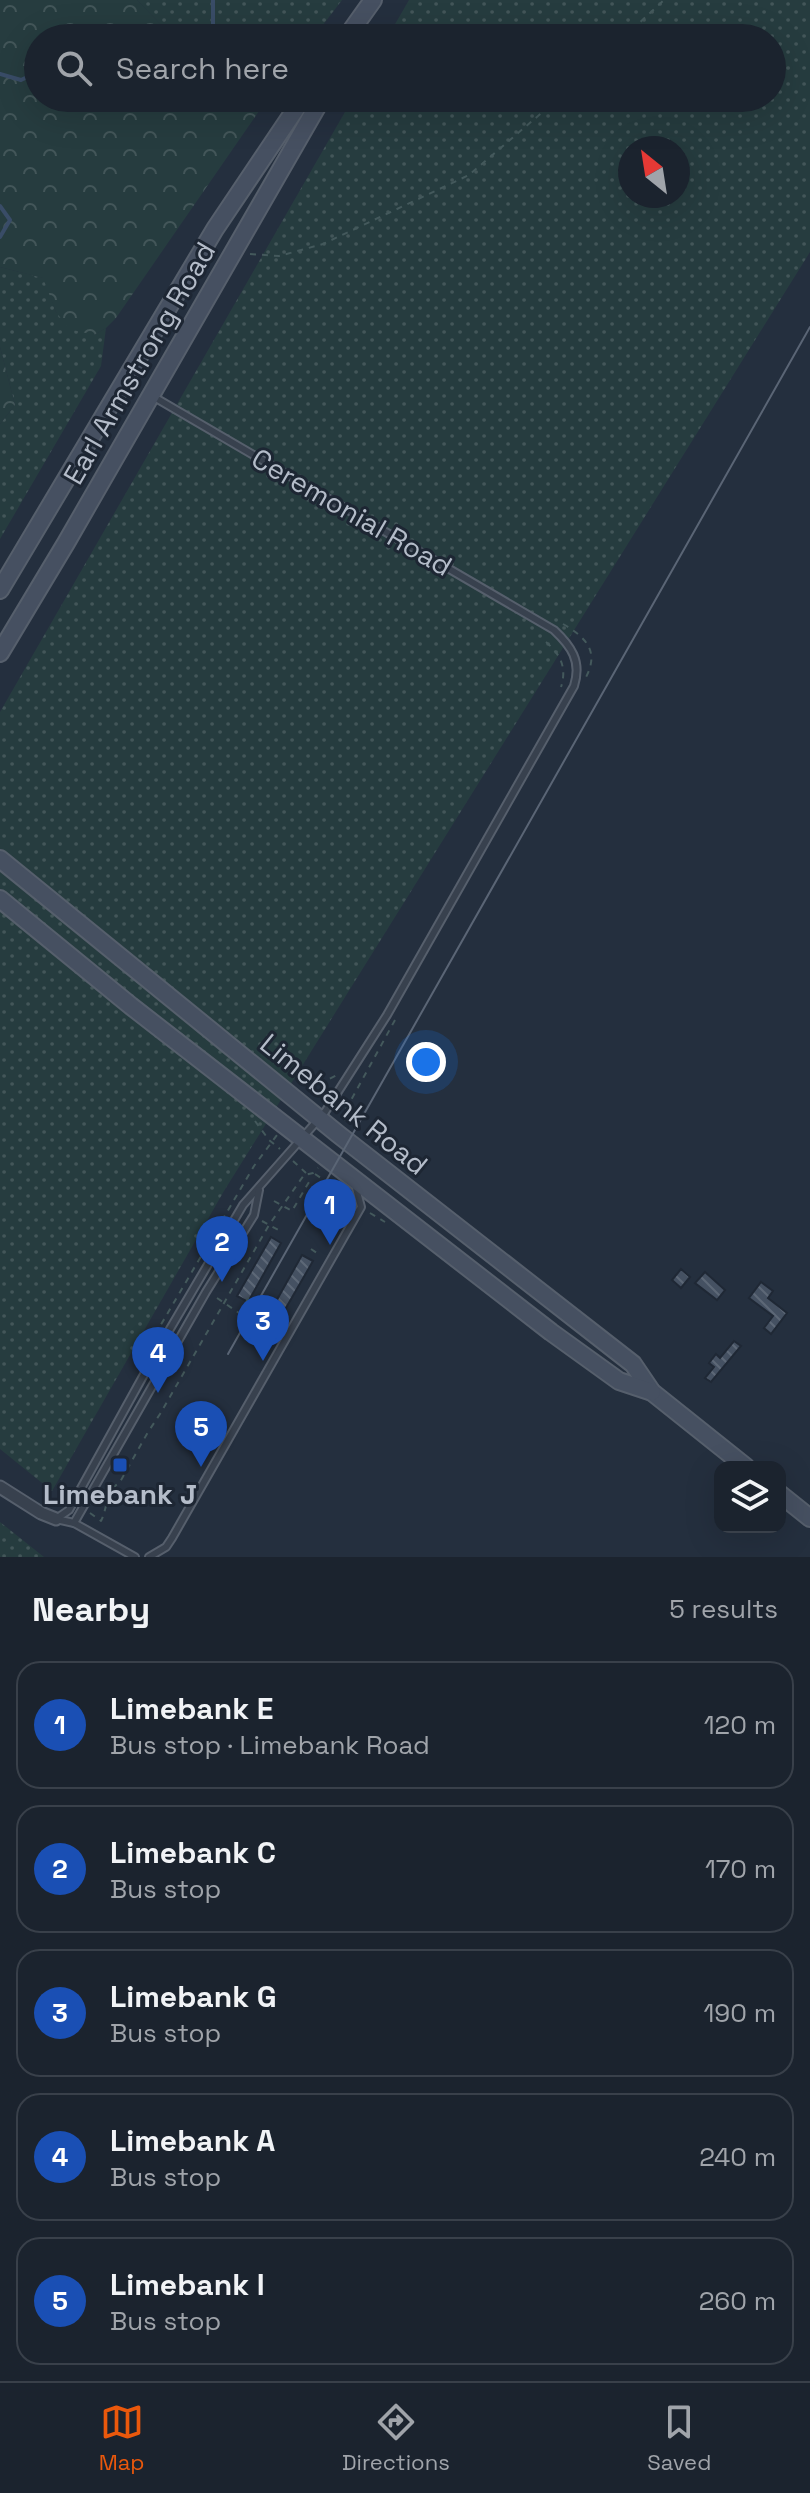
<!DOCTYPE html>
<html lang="en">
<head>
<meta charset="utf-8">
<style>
  :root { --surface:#1b232e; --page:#242b36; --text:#f1f3f6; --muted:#a0a4aa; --line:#39404a; --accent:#ea580c }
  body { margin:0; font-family:"Space Grotesk",sans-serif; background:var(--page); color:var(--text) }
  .controls { position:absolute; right:24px; bottom:24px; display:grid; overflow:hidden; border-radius:16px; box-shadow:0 8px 32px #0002 }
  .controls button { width:72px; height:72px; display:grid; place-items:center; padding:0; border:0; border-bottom:2px solid var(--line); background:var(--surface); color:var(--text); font:40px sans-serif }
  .compass { position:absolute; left:618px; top:136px; width:72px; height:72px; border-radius:50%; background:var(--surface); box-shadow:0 8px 32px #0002; rotate:330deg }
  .you { position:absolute; left:426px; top:1062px; width:28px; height:28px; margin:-20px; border:6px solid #fff; border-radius:50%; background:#1a73e8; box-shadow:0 0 0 12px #1a73e833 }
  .badge { display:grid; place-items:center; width:52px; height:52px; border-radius:50%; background:var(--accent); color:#fff; font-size:26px; font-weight:700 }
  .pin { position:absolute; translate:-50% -66px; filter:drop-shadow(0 2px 4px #0008) }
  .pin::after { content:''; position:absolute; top:42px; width:28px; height:24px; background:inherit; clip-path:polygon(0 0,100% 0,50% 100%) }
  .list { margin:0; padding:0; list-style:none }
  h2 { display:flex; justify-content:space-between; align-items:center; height:104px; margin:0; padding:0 32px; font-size:34px }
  h2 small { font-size:26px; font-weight:400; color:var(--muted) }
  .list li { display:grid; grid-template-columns:52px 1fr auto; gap:24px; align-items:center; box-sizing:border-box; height:128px; margin:0 16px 16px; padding:0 16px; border:2px solid var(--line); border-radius:24px }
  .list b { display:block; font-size:30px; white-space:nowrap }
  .list p { margin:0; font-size:26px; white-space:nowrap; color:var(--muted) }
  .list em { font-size:26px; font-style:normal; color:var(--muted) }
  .icon { flex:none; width:44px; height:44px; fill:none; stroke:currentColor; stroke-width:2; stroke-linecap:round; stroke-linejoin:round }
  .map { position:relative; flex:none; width:810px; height:1557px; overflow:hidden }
  .search { position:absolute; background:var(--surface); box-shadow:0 8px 32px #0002; left:24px; right:24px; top:24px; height:88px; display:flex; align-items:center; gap:20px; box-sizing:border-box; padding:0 28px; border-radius:44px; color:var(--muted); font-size:30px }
  .sheet { height:824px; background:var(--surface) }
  nav { display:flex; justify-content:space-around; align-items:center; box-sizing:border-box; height:112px; border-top:2px solid var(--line); background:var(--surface); font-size:22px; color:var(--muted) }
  nav a { display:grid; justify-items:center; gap:4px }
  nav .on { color:var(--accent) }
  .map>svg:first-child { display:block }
  .grass { fill:url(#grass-dots); fill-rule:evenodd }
  .forest { fill:url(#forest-crowns) }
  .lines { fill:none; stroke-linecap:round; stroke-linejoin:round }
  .stream { stroke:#394c67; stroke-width:4 }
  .building { fill:url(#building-back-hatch); stroke:#1f2835; stroke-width:2 }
  .service-casing { stroke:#565f6c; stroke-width:10 }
  .minor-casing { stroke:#565f6c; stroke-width:15 }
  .secondary-casing { stroke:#565f6c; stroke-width:20 }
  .path { stroke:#44595c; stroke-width:2; stroke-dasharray:6 6; stroke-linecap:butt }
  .service { stroke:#38414e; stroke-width:6 }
  .minor { stroke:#38414e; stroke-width:11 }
  .secondary { stroke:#465061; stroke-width:16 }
  .tram { stroke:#5a6575; stroke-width:2 }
  .transit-dot { fill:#1a4fb4; stroke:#1d2633; stroke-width:3 }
  .labels { text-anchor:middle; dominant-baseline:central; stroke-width:6; stroke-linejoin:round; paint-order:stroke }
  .street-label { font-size:28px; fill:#b4bcc9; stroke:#1d2633 }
  .poi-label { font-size:28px; font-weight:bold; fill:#b4bcc9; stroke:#1d2633 }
</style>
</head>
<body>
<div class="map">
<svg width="810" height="1557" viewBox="0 0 810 1557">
  <defs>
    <pattern id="grass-dots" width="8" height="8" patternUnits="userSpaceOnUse" patternTransform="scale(2)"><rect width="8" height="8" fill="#263c3f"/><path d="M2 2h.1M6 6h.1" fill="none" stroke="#435659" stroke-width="1.8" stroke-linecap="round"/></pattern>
    <pattern id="forest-crowns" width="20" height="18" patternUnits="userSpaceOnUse" patternTransform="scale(2)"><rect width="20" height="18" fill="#263c3f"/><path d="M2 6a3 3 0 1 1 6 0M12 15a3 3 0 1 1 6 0" fill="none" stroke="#435659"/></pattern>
    <pattern id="building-back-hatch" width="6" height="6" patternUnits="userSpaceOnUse" patternTransform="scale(2)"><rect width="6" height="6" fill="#455162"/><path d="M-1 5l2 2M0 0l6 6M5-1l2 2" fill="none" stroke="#5d6877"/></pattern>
  </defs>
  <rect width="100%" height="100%" fill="#242f3e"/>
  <!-- grass -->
  <g class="grass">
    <polygon points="137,0 342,0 313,38 174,38"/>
    <path d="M409,0h401v252l-586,939 -172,300 -52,-42v-737l353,-614h419v-60h-385zM630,148h48v48h-48z"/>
    <polygon points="0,267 44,278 56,312 94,335 106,328 101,366 0,539 0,424 15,405 0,347"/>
    <polygon points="0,1522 44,1557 0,1557"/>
  </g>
  <!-- forest -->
  <g class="forest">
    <polygon points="0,0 137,0 174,38 38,38 38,98 262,98 266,101 116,318 106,328 94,335 69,329 56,312 43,278 0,267"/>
    <polygon points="0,347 15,405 0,424"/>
  </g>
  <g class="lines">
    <!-- stream -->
    <g class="stream">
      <polyline points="213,0 213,38"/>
      <polyline points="0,74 21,80 38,72"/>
      <polyline points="143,98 164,102 178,98"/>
      <polyline points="0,206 10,220 0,237"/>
    </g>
  </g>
  <!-- building -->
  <g class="building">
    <polygon points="271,1237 281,1243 248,1302 237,1296"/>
    <polygon points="302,1255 313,1261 279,1320 269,1314"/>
    <polygon points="681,1269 690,1277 681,1288 672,1280"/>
    <polygon points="705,1272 725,1290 717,1300 695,1283"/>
    <polygon points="761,1282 773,1291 768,1298 787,1313 771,1334 764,1328 773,1316 749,1298"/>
    <polygon points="734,1341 741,1346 711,1382 705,1378 714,1367 709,1363 716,1354 720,1358"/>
  </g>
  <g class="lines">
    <defs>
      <g id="service">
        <path d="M56,1519l13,-9 88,-159 86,-146 82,-93 62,-97 187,-329c8,-25 -3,-40 -20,-56l-400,-233"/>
        <polyline points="56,1519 74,1523 135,1557"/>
        <polyline points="74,1523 206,1292 254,1215 259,1190"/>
        <polyline points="149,1557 166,1547 172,1538 361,1207 356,1188"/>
      </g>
      <polyline id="minor" points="0,1487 41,1513 56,1519"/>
      <g id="secondary">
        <polyline points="346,38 373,0"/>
        <polyline points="0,590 215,229 303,98"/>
        <polyline points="0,653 66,543 322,98"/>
        <polyline points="0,859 338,1134 633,1364 652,1392 746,1467"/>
        <polyline points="0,899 131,1006 551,1332 619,1381 652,1392"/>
        <polyline points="780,1494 810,1518"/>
      </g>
    </defs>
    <!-- service casing -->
    <use href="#service" class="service-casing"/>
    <!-- minor casing -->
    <use href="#minor" class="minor-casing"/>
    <!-- secondary casing -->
    <use href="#secondary" class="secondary-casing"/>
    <!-- path -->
    <g class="path">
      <polyline points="623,38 664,0"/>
      <polyline points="250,254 279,256 323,244 469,175 559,98"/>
      <path d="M563,624c24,14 37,28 22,55"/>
      <path d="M546,642c15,13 21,26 15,45"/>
      <polyline points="312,1094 323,1082 339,1074"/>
      <polyline points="255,1121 269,1140 280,1149"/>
      <polyline points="345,1121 345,1111 395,1020"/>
      <polyline points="293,1161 306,1173"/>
      <polyline points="315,1174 349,1197"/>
      <polyline points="274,1201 292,1211 309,1182 311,1183"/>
      <polyline points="370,1213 385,1222"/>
      <polyline points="262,1221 282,1232"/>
      <polyline points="335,1230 326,1225 340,1201 339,1200"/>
      <polyline points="311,1249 320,1255"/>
      <polyline points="217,1298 242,1315"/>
      <polyline points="246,1303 249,1296"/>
      <polyline points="270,1316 273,1310"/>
      <polyline points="261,1326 273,1334"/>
      <polyline points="149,1345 254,1166 277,1135"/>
      <polyline points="44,1501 57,1501 65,1497"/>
      <path d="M90,1513l11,8c7,-14 4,-29 19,-39l28,-50 12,-18 109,-189 35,-50 9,-2 5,-5"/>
    </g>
    <!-- service -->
    <use href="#service" class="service"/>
    <!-- minor -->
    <use href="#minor" class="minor"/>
    <!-- secondary -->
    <use href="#secondary" class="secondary"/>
    <!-- tram -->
    <polyline class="tram" points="228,1354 810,327"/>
  </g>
  <!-- markers -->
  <rect class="transit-dot" x="112" y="1457" width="16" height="16" rx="4"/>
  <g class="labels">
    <!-- street labels -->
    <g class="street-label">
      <text transform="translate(139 363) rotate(-60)">Earl Armstrong Road</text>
      <text transform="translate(352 512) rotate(30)">Ceremonial Road</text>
      <text transform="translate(344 1104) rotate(39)">Limebank Road</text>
    </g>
    <!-- poi labels -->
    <g class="poi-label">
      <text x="120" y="1494">Limebank J</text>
    </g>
  </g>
</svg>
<div class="controls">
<button><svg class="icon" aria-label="layers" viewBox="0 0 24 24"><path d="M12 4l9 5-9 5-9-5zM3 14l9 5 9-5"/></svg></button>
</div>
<svg class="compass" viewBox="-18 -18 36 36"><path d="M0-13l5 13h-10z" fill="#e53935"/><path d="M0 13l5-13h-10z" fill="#a0a4aa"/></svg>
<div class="you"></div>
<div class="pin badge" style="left:330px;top:1245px;background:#1a4fb4">1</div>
<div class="pin badge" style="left:222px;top:1282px;background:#1a4fb4">2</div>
<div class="pin badge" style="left:263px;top:1361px;background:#1a4fb4">3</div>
<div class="pin badge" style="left:158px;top:1393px;background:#1a4fb4">4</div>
<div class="pin badge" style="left:201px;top:1467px;background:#1a4fb4">5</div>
<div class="search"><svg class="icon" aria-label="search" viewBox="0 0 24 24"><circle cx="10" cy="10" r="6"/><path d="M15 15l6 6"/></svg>Search here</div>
</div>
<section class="sheet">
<h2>Nearby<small>5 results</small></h2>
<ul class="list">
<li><span class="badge" style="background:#1a4fb4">1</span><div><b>Limebank E</b><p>Bus stop · Limebank Road</p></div><em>120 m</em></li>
<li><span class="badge" style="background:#1a4fb4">2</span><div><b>Limebank C</b><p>Bus stop</p></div><em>170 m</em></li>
<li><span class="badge" style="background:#1a4fb4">3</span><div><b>Limebank G</b><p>Bus stop</p></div><em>190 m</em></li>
<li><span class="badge" style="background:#1a4fb4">4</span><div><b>Limebank A</b><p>Bus stop</p></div><em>240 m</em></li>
<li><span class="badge" style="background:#1a4fb4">5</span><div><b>Limebank I</b><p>Bus stop</p></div><em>260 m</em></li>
</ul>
</section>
<nav>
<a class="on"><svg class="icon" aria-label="map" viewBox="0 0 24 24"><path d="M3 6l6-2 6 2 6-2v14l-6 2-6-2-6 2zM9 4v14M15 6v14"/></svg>Map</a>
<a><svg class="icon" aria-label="directions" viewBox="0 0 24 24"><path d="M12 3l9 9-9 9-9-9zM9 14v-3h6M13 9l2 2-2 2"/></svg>Directions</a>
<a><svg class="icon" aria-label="saved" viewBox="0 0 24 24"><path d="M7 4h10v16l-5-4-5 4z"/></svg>Saved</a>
</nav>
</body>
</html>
